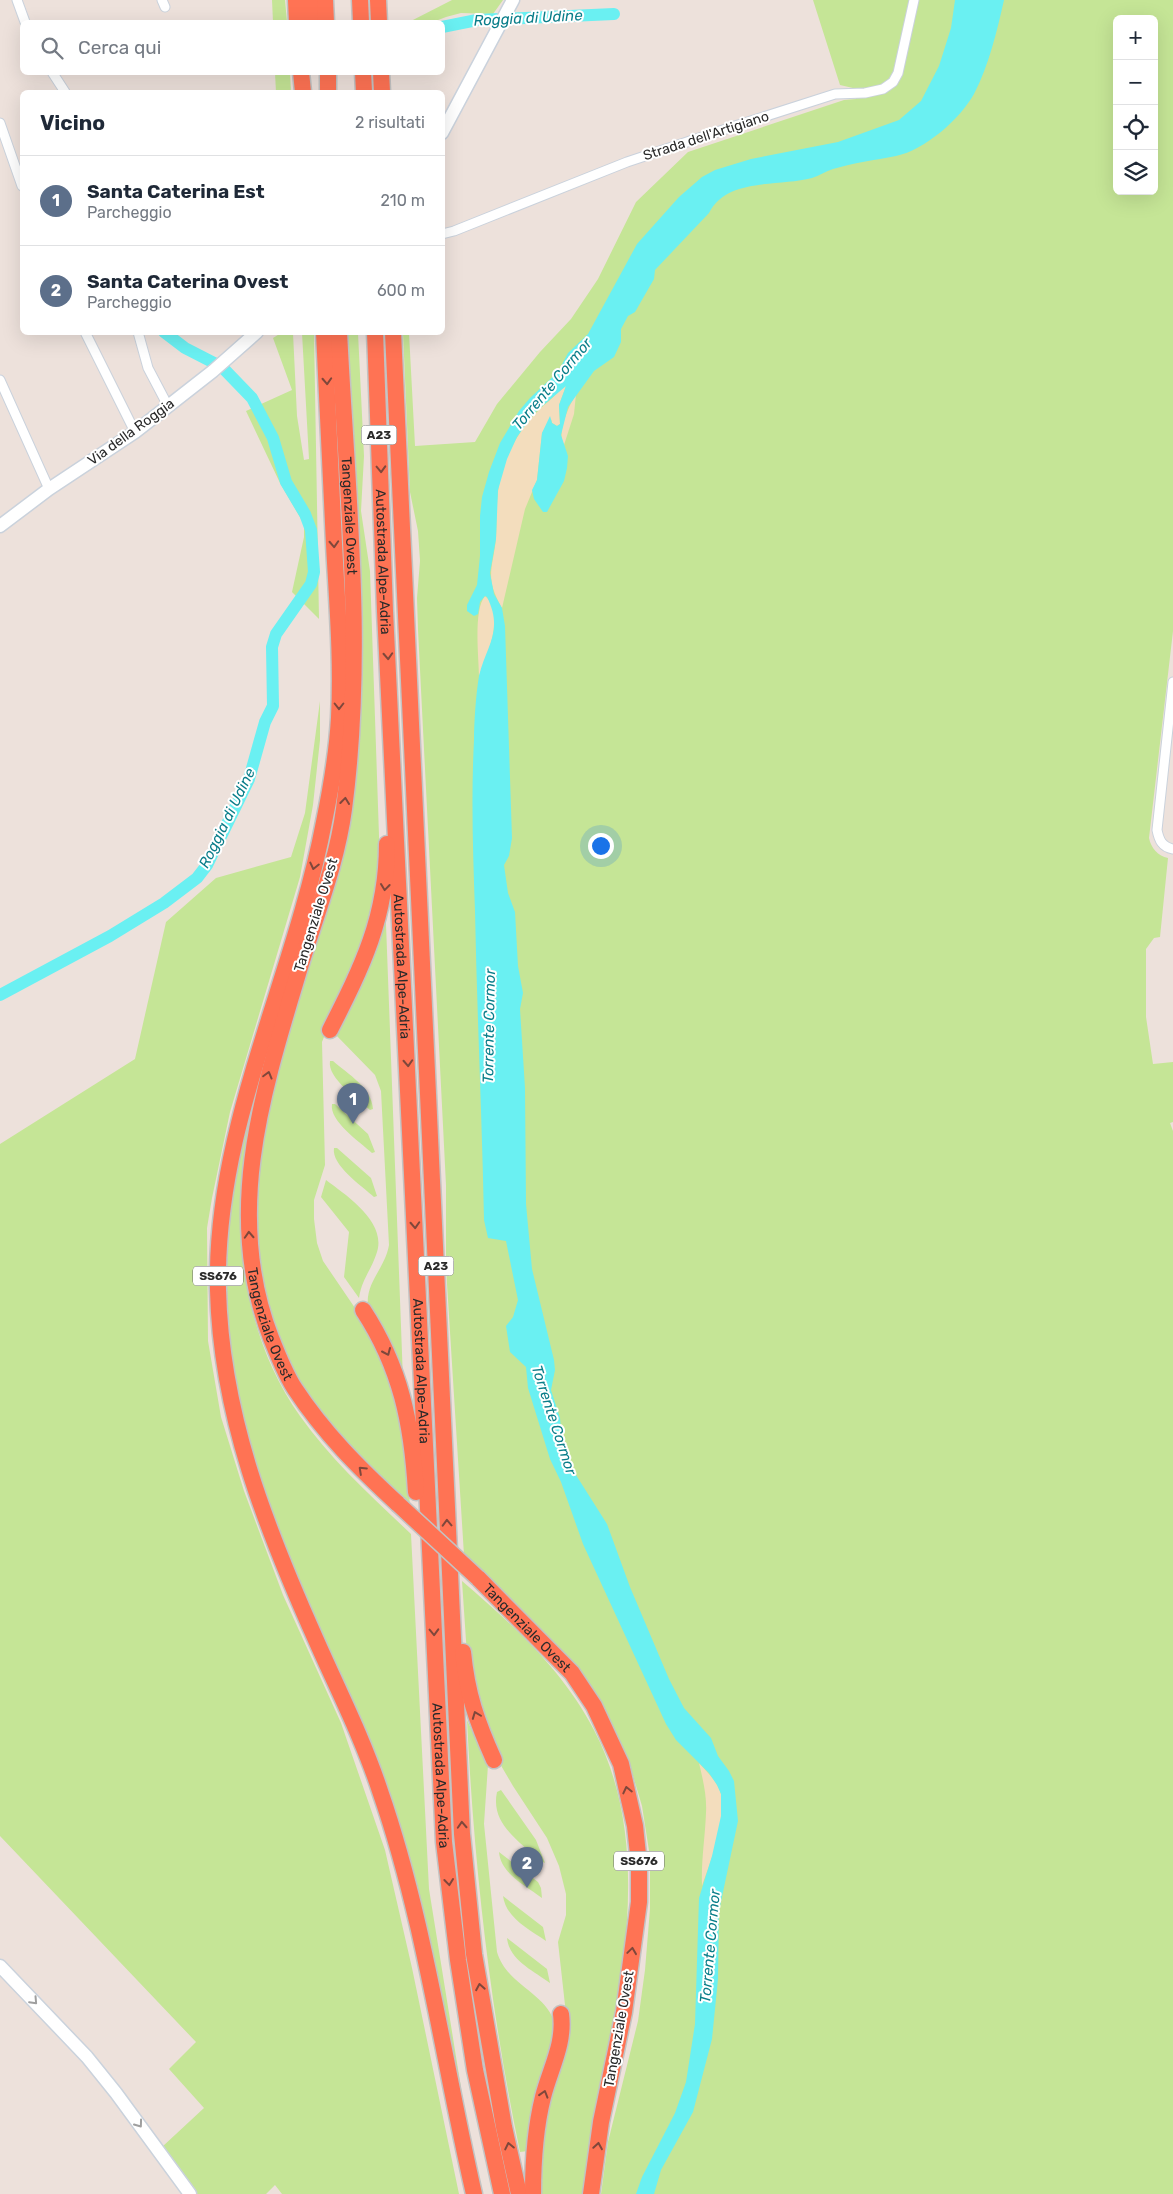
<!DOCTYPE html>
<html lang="it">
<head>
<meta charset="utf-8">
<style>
  :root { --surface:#fff; --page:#f2f2f3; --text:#1f2937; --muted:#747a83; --line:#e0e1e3; --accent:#368eff }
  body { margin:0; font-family:Rubik,sans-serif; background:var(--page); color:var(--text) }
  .controls { position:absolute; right:15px; top:15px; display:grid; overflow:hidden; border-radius:8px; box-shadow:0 5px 20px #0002 }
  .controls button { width:45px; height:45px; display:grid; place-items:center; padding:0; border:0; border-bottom:1px solid var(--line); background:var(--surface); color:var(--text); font:25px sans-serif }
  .you { position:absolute; left:600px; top:845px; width:18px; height:18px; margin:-12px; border:4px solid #fff; border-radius:50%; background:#1a73e8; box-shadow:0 0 0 8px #1a73e833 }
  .badge { display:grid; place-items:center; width:32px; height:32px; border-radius:50%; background:var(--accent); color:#fff; font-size:16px; font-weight:700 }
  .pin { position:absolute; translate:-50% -41px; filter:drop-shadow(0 1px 2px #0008) }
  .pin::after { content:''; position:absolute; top:26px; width:18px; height:15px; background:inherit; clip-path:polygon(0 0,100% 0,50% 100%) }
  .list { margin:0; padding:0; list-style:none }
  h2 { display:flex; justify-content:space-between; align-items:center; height:65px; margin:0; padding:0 20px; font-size:21px }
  h2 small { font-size:16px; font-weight:400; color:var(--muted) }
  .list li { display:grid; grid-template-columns:32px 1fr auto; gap:15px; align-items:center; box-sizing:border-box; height:90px; padding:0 20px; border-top:1px solid var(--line) }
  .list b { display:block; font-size:19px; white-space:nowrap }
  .list p { margin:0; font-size:16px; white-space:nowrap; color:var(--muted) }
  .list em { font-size:16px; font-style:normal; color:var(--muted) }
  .icon { flex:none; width:28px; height:28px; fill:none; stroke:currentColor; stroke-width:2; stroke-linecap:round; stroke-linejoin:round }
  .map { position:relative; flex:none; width:1173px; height:2194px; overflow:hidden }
  .search { position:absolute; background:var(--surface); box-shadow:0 5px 20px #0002; left:20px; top:20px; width:425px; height:55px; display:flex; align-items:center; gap:12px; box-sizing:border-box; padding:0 18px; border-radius:8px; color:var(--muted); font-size:19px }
  .panel { position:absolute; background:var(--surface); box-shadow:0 5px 20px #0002; left:20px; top:90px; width:425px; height:245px; border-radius:8px }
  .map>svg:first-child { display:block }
  .green { fill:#c5e596; fill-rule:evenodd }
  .sand { fill:#f3ddbd }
  .water { fill:#6af0f2 }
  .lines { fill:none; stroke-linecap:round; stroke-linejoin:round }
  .canal { stroke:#6af0f2; stroke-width:12 }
  .street-casing { stroke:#cad2dc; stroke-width:11 }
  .secondary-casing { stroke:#cad2dc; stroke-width:15 }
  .highway-casing { stroke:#c3c3c3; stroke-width:19 }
  .street { stroke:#fff; stroke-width:9 }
  .secondary { stroke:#fff; stroke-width:12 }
  .highway { stroke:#ff7354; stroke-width:16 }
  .highway-bridge-casing { stroke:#c3c3c3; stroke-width:19; stroke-linecap:butt }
  .highway-bridge { stroke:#ff7354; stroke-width:16 }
  .oneway { stroke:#7f473b }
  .oneway2 { stroke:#9f9f9f }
  .labels { text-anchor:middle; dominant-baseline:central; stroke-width:4; stroke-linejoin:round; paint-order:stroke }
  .shield { fill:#fff; stroke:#6a6a6a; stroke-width:1 }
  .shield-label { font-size:12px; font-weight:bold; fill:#2a2a2a }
  .street-label { font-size:14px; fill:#2a2a2a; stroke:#fff }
  .water-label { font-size:15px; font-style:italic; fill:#0a7e8a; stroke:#fff }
</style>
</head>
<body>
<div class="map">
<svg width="1173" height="2194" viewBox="0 0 1173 2194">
  <rect width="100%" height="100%" fill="#ede1db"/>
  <!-- green -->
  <g class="green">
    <polygon points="272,0 285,0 287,22 273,22"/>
    <polygon points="452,0 503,0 493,14 461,13 446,17 433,22 409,22"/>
    <path d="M813,0h360v631l-24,207c2,10 9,18 19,20l-8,79 -6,1 -8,11v68l7,47 20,-2v60l-3,1 3,8v1063h-572l7,-52 30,-121 7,-51 5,-61v-52l-8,-51 -14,-47 -28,-57 -136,-147 -18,-287v-83l-28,-555 -1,-32 3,-37 -2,-30 -8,-39 -7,-159h6l6,113 60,-4 22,-38 43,-52 31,-33 27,-40 38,-77 52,-50 156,-52 12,-1 -3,-11 -13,-3zM1117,19h37v172h-37z"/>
    <polygon points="275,73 290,73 291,92 276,92"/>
    <polygon points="281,333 293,333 297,416 304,460 309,459 302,333 314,333 319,619 292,592 304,537 304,524 280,483 246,411 292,390 273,338"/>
    <polygon points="344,333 358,333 364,456 361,511 370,571 380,865 374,912 322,1042 325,1165 314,1200 314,1219 317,1243 323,1261 372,1333 397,1403 408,1475 410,1507 325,1423 284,1359 265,1299 256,1231 258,1161 272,1088 351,809 357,769 360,699"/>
    <polygon points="320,701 320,740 313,805 300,877 230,1112 212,1198 207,1228 208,1341 221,1417 244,1491 283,1595 341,1723 385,1850 412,1968 459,2194 282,2194 275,2185 266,2194 196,2194 162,2147 204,2108 169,2069 196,2042 0,1836 0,1144 135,1059 166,922 216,878 291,857 305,813"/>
    <path d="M385,920l1,4 17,456 -35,-73c-3,-25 17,-38 21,-62l-8,-154 -6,-16 -39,-40z"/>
    <path d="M270,1040c-12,49 -24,98 -28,149 -6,77 12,163 58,227 31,44 72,81 111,118l18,355 34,211 -3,1 -44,-206 -138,-361 -31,-93 -18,-93 -3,-45 1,-50 5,-54 11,-61z"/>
    <path d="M330,1061h3c15,13 39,27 40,48l-3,1c-12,-11 -43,-32 -40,-49z"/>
    <path d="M332,1104h3l33,30 7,18 -3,1c-12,-11 -43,-32 -40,-49z"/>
    <path d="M334,1148h3l34,30 6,18 -3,1c-12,-11 -43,-32 -40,-49z"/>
    <path d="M326,1180c21,16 63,43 50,75 -6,17 -14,24 -17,43l-15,-21 5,-45 -28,-35z"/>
    <path d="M462,1581c51,44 101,89 132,149 52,100 34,216 15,322 -8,48 -17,95 -25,142h-45v-46l27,-134 -8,-72 8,-27v-21l-7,-28 -12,-28 -34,-52 -17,-29 -28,-87z"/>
    <path d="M467,1720l21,45 -4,59 13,128c10,34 51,41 58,73l-27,126 -8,1c-30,-143 -46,-286 -53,-432z"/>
    <path d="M501,1790l35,50 9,23 -4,-2c-21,-19 -51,-37 -44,-69z"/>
    <path d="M499,1852l39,30 3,6 1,10c-17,-13 -41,-24 -43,-46z"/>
    <path d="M503,1896l40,31 3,14c-17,-12 -40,-23 -43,-45z"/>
    <path d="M507,1938l40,31 3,14c-16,-12 -41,-23 -43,-45z"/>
  </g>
  <!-- sand -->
  <g class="sand">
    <path d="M566,386l-7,19 1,19 -3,2 -5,-3 -1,-4 -9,14 -5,47 -12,29 -23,99c-18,-31 -9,-39 -6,-70 1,-15 0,-31 2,-46 4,-36 24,-69 51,-91 6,-5 10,-11 17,-15z"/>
    <path d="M576,394l-2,20 -10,31c-8,-12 5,-39 12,-51z"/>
    <path d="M485,596c21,16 2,61 -6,80 0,-18 -6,-66 6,-80z"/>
    <path d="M699,1763c8,9 17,17 21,28 10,25 -10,71 -18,95 -1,-25 3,-48 4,-73 1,-17 -3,-33 -7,-50z"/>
  </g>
  <!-- water -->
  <path class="water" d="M955,0h49c-7,31 -15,65 -30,94 -14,25 -49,56 -78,62 -21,4 -43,7 -63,13 -7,2 -14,7 -21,9 -33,9 -85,-1 -103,35l-54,57 -1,9 -19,33 -7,4 -7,13v13l-7,15 -20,14 -26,36 -7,28 7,21 -1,12 -3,13 -17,31h-4l-9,-13 -2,-9 5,-10 5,-47 8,-17 2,7 5,3 3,-2 -1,-19 7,-19 -33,28 -16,23 -10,22 -9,31 -2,49 -6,34 4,21 8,14 3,18 7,212 -3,18 -5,9 4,28 7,19 3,54 5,27 -3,16 5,79 1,116 6,65 22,91 1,10 -4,20 9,28 3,31 6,15 38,60 23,63 39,92 15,29 27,30 7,18 11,15 5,10 4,40 -19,90 -1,68 -6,60 -19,73 -32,58 -7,24h-18l6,-17 33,-64 11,-31 9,-58 4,-126 13,-42 9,-40v-22l-4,-9 -8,-12 -33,-33 -10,-16 -83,-180 -22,-62 -11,-23 -22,-71 -2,-21 -16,-15 -4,-26 7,-9 5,-17 -12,-59 -18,-3 -4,-18c-2,-103 -7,-206 -9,-309 -2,-57 -4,-114 -1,-171 0,-17 2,-47 5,-64 7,-30 25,-45 8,-79l-2,-1 -5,6 -2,12 -4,2 -7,-5v-6l10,-20 3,-29v-40l2,-19 7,-25 11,-29 19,-32 11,-13 28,-26 10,-19 20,-19 49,-90 42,-47 23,-20 13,-7 36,-11 87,-17 61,-22 22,-19 18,-35 12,-38z"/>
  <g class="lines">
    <!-- canal -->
    <g class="canal">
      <polyline points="442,27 477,20 614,14"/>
      <polyline points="0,995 110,936 164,903 197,878 207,865 249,779 265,722 273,706 272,647 276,634 311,584 314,572 311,530 305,514 286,482 273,438 252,398 222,367 185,348 164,332"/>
    </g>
    <defs>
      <g id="street">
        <polyline points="17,0 25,22"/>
        <polyline points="162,0 165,7"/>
        <polyline points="52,72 65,92"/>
        <polyline points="0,123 22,186"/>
        <polyline points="442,234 454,231 627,162 735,126 835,94 865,93 883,89 893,82 898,73 914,0"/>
        <polyline points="85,332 135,432"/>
        <polyline points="138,332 148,368 168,406"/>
        <polyline points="0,380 49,489"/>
        <path d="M1173,682l-16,148c2,10 5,17 16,19"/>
      </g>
      <g id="secondary">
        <polyline points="442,133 513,0"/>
        <polyline points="0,526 49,489 135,432 213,371 257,332"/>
        <polyline points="0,1966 87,2057 116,2093 190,2194"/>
      </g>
      <g id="highway">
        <polyline points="296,0 297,22"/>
        <polyline points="310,0 310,22"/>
        <polyline points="325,0 326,22"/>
        <polyline points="360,0 361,22"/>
        <polyline points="378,0 379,22"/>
        <polyline points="301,72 303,92"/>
        <polyline points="328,72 328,92"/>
        <polyline points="363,72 364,92"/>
        <polyline points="381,72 382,92"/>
        <path d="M324,332c4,71 7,142 10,212 3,58 8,116 5,174 -2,35 -8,70 -15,104 -30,158 -110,305 -106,468 3,125 48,238 98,350 22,50 47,99 64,151 45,130 63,269 94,403"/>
        <path id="s1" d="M339,332c8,159 26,319 5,477 -7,53 -27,103 -43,155 -37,123 -79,248 -30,374 7,17 14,36 24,51 29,44 64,79 103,115"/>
        <path id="s2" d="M375,332l10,279 59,1231 14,118 17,110 27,124"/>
        <polyline points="393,332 462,1834 474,1954 504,2127 519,2194"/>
        <path d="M330,1030c32,-63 57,-113 57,-186"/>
        <path d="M363,1310c38,58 49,114 53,182"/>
        <path id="s3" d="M478,1578l94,95 22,33 27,58 14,62 4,38v38l-15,110 -23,110 -10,72"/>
        <path d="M463,1652c4,42 14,70 31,108"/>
        <path d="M533,2194c0,-32 2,-65 10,-97 7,-28 22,-53 18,-83"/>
      </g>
    </defs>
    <!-- street casing -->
    <use href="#street" class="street-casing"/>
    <!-- secondary casing -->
    <use href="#secondary" class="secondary-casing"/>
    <!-- highway casing -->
    <use href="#highway" class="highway-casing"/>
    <!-- street -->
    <use href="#street" class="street"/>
    <!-- secondary -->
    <use href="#secondary" class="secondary"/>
    <!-- highway -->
    <use href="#highway" class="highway"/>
    <defs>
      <polyline id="highway-bridge" points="398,1504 478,1578"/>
    </defs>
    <!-- highway-bridge casing -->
    <use href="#highway-bridge" class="highway-bridge-casing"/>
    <!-- highway-bridge -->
    <use href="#highway-bridge" class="highway-bridge"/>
  </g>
  <!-- one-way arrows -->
  <defs><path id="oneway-chevron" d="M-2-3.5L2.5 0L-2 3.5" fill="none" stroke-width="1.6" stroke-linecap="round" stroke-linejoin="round" transform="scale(1.25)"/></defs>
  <g class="oneway">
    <use href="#oneway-chevron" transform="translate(327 381) rotate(87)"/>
    <use href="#oneway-chevron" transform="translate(381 469) rotate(88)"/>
    <use href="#oneway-chevron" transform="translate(334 544) rotate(87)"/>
    <use href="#oneway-chevron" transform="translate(388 656) rotate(87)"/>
    <use href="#oneway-chevron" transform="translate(339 706) rotate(90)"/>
    <use href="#oneway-chevron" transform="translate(345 801) rotate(-83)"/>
    <use href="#oneway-chevron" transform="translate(314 866) rotate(103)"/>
    <use href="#oneway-chevron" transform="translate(385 887) rotate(97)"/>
    <use href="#oneway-chevron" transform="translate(408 1063) rotate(87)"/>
    <use href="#oneway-chevron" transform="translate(268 1075) rotate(-75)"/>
    <use href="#oneway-chevron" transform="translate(415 1225) rotate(87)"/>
    <use href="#oneway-chevron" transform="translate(249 1235) rotate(-93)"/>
    <use href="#oneway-chevron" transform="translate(387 1352) rotate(66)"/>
    <use href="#oneway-chevron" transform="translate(362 1470) rotate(-137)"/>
    <use href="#oneway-chevron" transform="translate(447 1523) rotate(-92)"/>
    <use href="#oneway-chevron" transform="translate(434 1632) rotate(88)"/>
    <use href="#oneway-chevron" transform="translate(476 1715) rotate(-111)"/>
    <use href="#oneway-chevron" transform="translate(627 1790) rotate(-103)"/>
    <use href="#oneway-chevron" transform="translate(462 1825) rotate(-93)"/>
    <use href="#oneway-chevron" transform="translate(449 1882) rotate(83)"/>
    <use href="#oneway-chevron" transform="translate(632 1951) rotate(-82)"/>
    <use href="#oneway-chevron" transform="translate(480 1987) rotate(-100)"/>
    <use href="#oneway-chevron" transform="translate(544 2094) rotate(-73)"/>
    <use href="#oneway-chevron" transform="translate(509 2146) rotate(-102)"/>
    <use href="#oneway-chevron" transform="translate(598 2146) rotate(-81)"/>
  </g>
  <g class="oneway2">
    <use href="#oneway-chevron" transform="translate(34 2001) rotate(47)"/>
    <use href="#oneway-chevron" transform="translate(139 2124) rotate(54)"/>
  </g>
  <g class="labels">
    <!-- shield labels -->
    <g class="shield">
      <rect x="361.5" y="425.5" width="35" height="19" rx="4"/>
      <rect x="418.5" y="1256.5" width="35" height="19" rx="4"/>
      <rect x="193" y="1266.5" width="50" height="19" rx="4"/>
      <rect x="614" y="1851.5" width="50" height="19" rx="4"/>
    </g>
    <g class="shield-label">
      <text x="379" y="435">A23</text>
      <text x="436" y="1266">A23</text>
      <text x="218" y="1276">SS676</text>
      <text x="639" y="1861">SS676</text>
    </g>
    <!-- street labels -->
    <g class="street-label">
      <text transform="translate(706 136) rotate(-18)">Strada dell'Artigiano</text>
      <text transform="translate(131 432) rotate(-36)">Via della Roggia</text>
      <text stroke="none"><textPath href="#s1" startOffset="184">Tangenziale Ovest</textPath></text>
      <text stroke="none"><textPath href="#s2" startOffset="230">Autostrada Alpe-Adria</textPath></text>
      <text transform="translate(316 915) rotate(-73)">Tangenziale Ovest</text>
      <text stroke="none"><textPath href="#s2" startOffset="635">Autostrada Alpe-Adria</textPath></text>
      <text stroke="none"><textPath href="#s1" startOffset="1008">Tangenziale Ovest</textPath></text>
      <text stroke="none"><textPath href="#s2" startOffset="1040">Autostrada Alpe-Adria</textPath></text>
      <text stroke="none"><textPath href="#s3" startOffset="70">Tangenziale Ovest</textPath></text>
      <text stroke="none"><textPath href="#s2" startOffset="1445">Autostrada Alpe-Adria</textPath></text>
      <text transform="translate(619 2029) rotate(-80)">Tangenziale Ovest</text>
    </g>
    <!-- water labels -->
    <g class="water-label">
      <text transform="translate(528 18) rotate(-3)">Roggia di Udine</text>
      <text transform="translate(552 384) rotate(-50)">Torrente Cormor</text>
      <text transform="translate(227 818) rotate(-64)">Roggia di Udine</text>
      <text transform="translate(489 1026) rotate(-89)">Torrente Cormor</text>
      <text transform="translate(554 1420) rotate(72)">Torrente Cormor</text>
      <text transform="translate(710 1946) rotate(-85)">Torrente Cormor</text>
    </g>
  </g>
</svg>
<div class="controls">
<button>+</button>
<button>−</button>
<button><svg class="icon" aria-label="locate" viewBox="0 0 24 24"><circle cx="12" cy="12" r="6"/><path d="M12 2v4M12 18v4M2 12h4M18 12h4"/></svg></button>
<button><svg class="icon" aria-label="layers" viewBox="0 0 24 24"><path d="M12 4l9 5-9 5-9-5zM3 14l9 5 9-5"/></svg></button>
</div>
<div class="you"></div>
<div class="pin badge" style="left:353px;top:1124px;background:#5c6f8a">1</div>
<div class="pin badge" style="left:527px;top:1888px;background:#5c6f8a">2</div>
<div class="search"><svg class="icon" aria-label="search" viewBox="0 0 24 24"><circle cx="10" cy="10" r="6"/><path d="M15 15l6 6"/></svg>Cerca qui</div>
<section class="panel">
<h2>Vicino<small>2 risultati</small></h2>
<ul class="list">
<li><span class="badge" style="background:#5c6f8a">1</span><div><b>Santa Caterina Est</b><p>Parcheggio</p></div><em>210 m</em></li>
<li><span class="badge" style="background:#5c6f8a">2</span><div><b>Santa Caterina Ovest</b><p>Parcheggio</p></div><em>600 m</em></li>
</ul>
</section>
</div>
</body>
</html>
